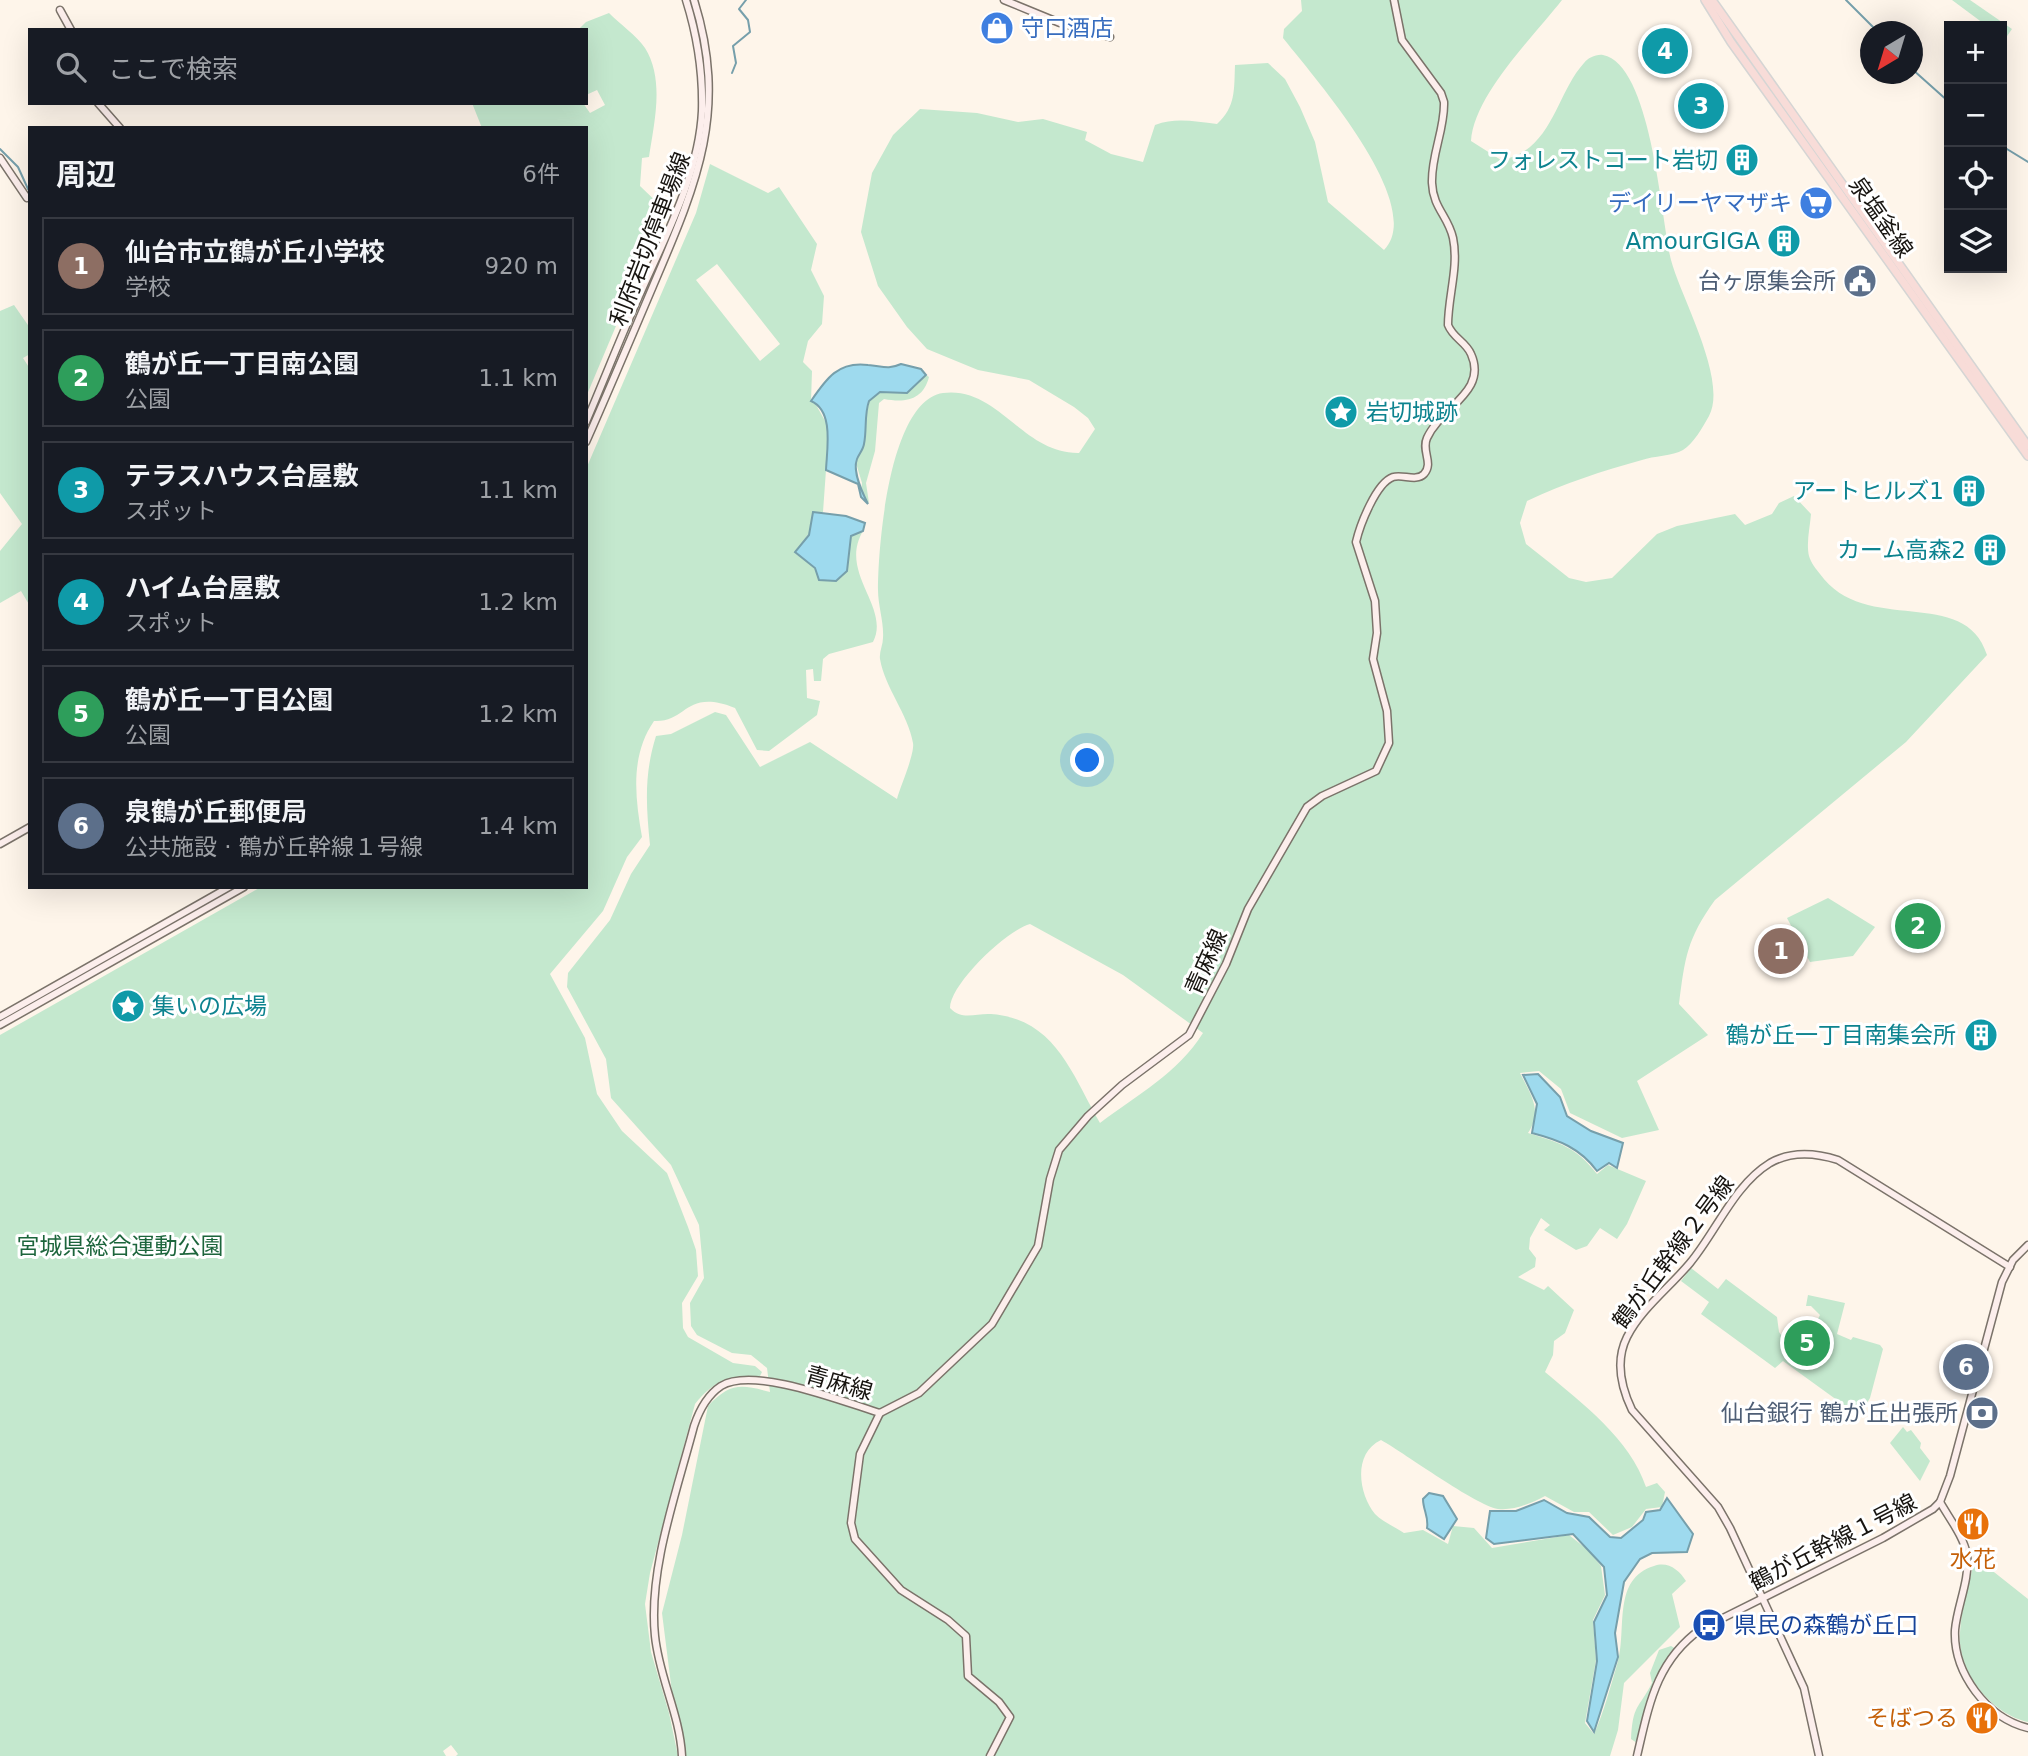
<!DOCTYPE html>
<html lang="ja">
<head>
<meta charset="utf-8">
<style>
  :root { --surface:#171b24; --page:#20242c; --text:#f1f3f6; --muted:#9ea1a6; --line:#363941; --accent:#a36d28 }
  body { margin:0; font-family:"DejaVu Sans","Noto Sans JP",sans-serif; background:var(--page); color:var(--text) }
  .controls { position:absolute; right:21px; top:21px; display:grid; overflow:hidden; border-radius:0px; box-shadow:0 7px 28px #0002 }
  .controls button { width:63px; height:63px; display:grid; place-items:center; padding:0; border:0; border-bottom:2px solid var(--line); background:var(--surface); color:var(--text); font:35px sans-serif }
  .compass { position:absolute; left:1860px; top:21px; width:63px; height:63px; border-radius:50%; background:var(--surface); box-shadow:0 7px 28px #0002; rotate:218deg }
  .you { position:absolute; left:1088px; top:761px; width:24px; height:24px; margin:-18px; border:5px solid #fff; border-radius:50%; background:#1a73e8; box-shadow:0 0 0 10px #1a73e833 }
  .badge { display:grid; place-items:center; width:46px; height:46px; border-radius:50%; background:var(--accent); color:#fff; font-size:23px; font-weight:700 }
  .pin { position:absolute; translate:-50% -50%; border:4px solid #fff; box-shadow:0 2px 7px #0006 }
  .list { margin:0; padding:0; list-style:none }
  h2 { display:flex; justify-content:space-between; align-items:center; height:91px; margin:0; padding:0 28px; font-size:30px }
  h2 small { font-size:23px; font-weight:400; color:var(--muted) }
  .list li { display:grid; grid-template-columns:46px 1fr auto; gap:21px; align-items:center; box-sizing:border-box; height:98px; margin:0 14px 14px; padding:0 14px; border:2px solid var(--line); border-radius:0px }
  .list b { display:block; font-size:26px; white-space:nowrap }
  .list p { margin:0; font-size:23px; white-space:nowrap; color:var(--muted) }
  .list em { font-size:23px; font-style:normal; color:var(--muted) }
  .icon { flex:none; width:38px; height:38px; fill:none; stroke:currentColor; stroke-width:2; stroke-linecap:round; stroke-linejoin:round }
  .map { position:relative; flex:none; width:2028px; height:1756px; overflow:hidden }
  .search { position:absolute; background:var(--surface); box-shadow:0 7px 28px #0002; left:28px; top:28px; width:560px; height:77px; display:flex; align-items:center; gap:18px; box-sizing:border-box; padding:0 24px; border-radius:0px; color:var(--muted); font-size:26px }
  .panel { position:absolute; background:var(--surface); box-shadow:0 7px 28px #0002; left:28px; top:126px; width:560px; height:763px; border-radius:0px }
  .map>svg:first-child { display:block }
  .green { fill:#c4e8ce; fill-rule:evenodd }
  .water { fill:#9edaee; stroke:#769fab; stroke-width:2 }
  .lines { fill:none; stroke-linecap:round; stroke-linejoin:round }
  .stream { stroke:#769fab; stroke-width:2 }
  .secondary-casing { stroke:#7b736a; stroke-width:9 }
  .primary-casing { stroke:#d5d5d4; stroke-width:10 }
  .secondary { stroke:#fceeec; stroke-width:6 }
  .primary { stroke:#f8dcd8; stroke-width:7 }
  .labels { text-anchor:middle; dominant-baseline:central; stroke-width:6; stroke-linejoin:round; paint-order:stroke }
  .shop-label { font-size:23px; fill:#366cbe; stroke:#fff; text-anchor:start }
  .culture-label { font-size:23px; fill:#0d838f; stroke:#fff; text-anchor:end }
  .street-label { font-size:23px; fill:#171410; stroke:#fff }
  .service-label { font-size:23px; fill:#4e5e75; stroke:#fff; text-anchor:end }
  .park-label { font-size:23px; fill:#1d653c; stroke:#fff }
  .food-label { font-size:23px; fill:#c56008; stroke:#fff }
  .transit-label { font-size:23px; fill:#164399; stroke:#fff; text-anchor:start }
</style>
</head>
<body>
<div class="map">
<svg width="2028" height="1756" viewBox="0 0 2028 1756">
  <rect width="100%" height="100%" fill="#fef5ea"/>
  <!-- green -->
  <g class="green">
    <path d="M1301,0h261c-28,36 -88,95 -91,141l30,19c11,-2 20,-6 29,-13 26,-22 32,-60 54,-84 4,-5 12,-9 19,-8 49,10 58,165 68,205 10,38 57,120 38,156 -6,11 -16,28 -26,34 -10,6 -30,6 -41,10 -40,11 -77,23 -115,41l-7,22 6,21 43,34 17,4 26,-4 45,-44 20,-8 58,-12 10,11 27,-11 7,-11 15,-7 17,18c-1,13 -5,29 -2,42 2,7 7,13 11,18 45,63 145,10 167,81l-81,87 -191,158c-28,39 -30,57 -36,104l29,31 -71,46 22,49 -37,8 -52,-25 -9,-24 -22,-18 -19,2c11,22 23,38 8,60 32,10 48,14 69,41l11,-9 38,16 -19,43 -10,15 -17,-11 -13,18 -11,4 -32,-20 6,-5 -9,-7 -11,20 -1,11 7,9 -1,9 -17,10 26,13 4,-4 26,24 -9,23 -11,8 -1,14 -8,17c38,32 85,67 101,115l11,-4 8,9 -3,15 -16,2 -14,18 -19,8 -24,-23h-15l-29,-16c-13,7 -32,15 -47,13 -23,-4 -92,-55 -117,-69 -28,13 -23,53 -6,74 8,8 20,13 29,19l19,-3 25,14 5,-18 21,2 18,20 77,-13 19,15 13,16 4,29 -12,25 3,40 -11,63 9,11c10,-22 17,-49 24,-73 9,-33 -6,-82 36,-95 14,-5 25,4 32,15l-14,13 8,33 -56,56 -6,47 -8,26h-930l-18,-143 20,-78 26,-129c22,-23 32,-22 62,-14l-3,-24 -16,-13 -19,-2 -35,-18 -6,-9 -1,-23 14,-25 -5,-53 -28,-60 -60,-67 -5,-39 -39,-72 1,-14 42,-53 21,-46 19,-29c-4,-39 -6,-71 6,-109l15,-2 44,-22 11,3 34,52 50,-25 87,57c3,-12 18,-45 16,-56 -5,-29 -28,-55 -33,-84 -1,-7 3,-14 3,-21 1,-16 -5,-32 -5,-48 0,-43 11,-189 65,-197 56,-7 79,61 136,60l16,-24 -7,-11 -14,-11 -45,-27 -51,-10 -51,-21 -20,-22 -29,-41 -17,-54 11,-59 21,-38 27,-26 57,4 41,9 25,-3 44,13 -2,8 26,14 32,8 12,-37c22,-8 40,-3 62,-1 19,-17 17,-35 18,-59l33,-2 17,16 15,28 15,35 13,60 56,48c44,-45 -72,-175 -101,-212l1,-9 18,-18zM1030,924l93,51 80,58c-25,40 -66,62 -103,90 -28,-48 -44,-104 -109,-109 -15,-1 -29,7 -41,-6 0,-24 57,-78 80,-84z"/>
    <polygon points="1952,0 1970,0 2012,29 2005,39 2002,37 2002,26 1987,26"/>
    <path d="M609,13c11,11 28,23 36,35 20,32 9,75 4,109l-7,1 -2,28 25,24 -79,187v-269h-104l-10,-25h111l7,10 15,-8 -8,-15 -11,5v-65h-8l8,-8z"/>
    <path d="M710,164l58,29 11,-6 38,57 -6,26 13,26 -2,28 -14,17 -5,21 9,9 -1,30 4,2 14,25 -6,84h-10l-1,17 -17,24 20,15 4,12 19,-1 10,-19 3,-24 12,-5c-25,42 28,76 10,111l-44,12 -6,5 -2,22h-7l-1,-12 -7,1 1,28 13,3 -3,14 -48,36 -12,-1 -22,-42c-50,-20 -48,15 -81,13 -24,35 -19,76 -12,116l-15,20 -24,54 -53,63 35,64 12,56 25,37 45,42 21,54 8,23 2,26 -16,27 1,25 5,9 45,26 22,3 7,6 -2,4c-33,3 -43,1 -65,28l-45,169 -5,31 6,48 18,61 9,43h-222l2,-2 -7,-9 -8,6 3,5h-446v-721l261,-148h325v-418l110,-256zM717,264l63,80 -20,17 -64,-81z"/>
    <polygon points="14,305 30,328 30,354 23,358 30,369 30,606 21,591 0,603 0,551 22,524 0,493 0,311"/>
    <path d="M926,375l3,2c-6,23 -23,26 -45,22l-5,4 -4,48 -9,32 3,20 -8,-10 1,-10 -6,-20 8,-21 -1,-11 6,-30c10,-10 18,-12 32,-8z"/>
    <polygon points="1828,898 1875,927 1853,956 1810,962 1787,918"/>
    <polygon points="1912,907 1920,921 1936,924 1939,929 1909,944 1894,922 1896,915"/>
    <polygon points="1691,1268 1718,1289 1726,1279 1777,1317 1779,1332 1784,1339 1794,1332 1808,1338 1820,1315 1811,1306 1806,1306 1808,1295 1845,1303 1837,1334 1851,1340 1853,1337 1880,1345 1883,1349 1870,1398 1859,1416 1783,1361 1775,1368 1701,1314 1709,1302 1681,1281"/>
    <polygon points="1903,1427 1907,1432 1911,1430 1921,1443 1920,1448 1930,1461 1920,1481 1890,1443"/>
    <path d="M1975,1557l53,42v123c-37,-8 -71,-51 -68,-89 1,-25 10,-51 15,-76z"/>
    <path d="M1671,1646l5,3 -12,17 -24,79 -9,-6c2,-35 7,-29 21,-56l-2,-10 9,-23z"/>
  </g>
  <!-- water -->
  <g class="water">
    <path d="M901,364l20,5 5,6 -19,18 -27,-1 -11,9c-5,14 -2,29 -5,43 -1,6 -5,10 -7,15 -5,13 6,35 11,45l-7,-7 -3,-13 -32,-14c1,-22 8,-59 -15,-69 15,-22 27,-40 57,-36 14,1 20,5 33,-1z"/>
    <polygon points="813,512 846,516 865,523 863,531 851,536 847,571 836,581 819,580 815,568 795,552 809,535"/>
    <path d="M1538,1074l22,23 7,19 24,15 32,12 -6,25 -8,-5 -12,8c-17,-23 -38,-31 -65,-38l5,-29 -14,-29z"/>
    <path d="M1429,1493l14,3 14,23 -13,20 -17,-11c2,-11 -4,-18 -4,-29z"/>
    <polygon points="1667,1498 1693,1534 1687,1552 1652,1553 1640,1559 1624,1582 1615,1633 1618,1657 1594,1732 1587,1721 1597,1661 1594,1622 1607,1595 1604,1567 1573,1534 1494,1544 1486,1538 1490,1511 1516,1511 1544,1500 1567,1513 1589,1517 1610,1537 1621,1538 1643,1520 1646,1512 1660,1510"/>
  </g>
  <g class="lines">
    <!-- stream -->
    <g class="stream">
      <polyline points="1846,0 1878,32"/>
      <polyline points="1912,69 1949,102"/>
      <polyline points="732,73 736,63 733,46 750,32 748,20 739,9 746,0"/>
      <polyline points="2002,146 2028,162"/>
      <polyline points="0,149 18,167 28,189"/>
    </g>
    <defs>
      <g id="secondary">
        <polyline points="1004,0 1060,23 1110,37"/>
        <polyline points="60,10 71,30"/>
        <polyline points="98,103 120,128"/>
        <polyline points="0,158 27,198 30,196"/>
        <path d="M586,422c18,-42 35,-86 54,-128 25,-57 59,-120 62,-183 1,-37 -5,-76 -16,-111"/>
        <path d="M586,442c23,-52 45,-104 67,-156 43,-101 76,-174 41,-286"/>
        <polyline points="0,844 30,827"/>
        <polyline points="0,1017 229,887"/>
        <polyline points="0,1025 244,887"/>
        <polyline points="880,1413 860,1454 851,1523 855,1539 901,1590 948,1620 966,1636 968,1676 999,1702 1010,1717 990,1756"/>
        <path d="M1940,1502c9,16 24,35 27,53 3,25 -10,51 -12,75 -2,43 32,88 73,98"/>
        <path d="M682,1756c-2,-41 -23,-79 -27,-120 -7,-66 22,-145 39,-210 5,-15 12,-30 27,-40 33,-20 123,16 159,27l39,-20 73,-69 46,-78 12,-67 9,-29 29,-34 34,-31 67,-50 37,-71 22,-55 59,-102 15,-11 54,-25 13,-28 -2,-32 -14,-52 4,-26 -2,-32 -19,-59c4,-17 20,-59 37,-65 10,-3 23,5 31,-3 10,-11 -3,-23 3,-36 14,-31 61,-46 44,-84 -5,-12 -18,-16 -23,-29 0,-29 11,-58 5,-87 -5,-22 -20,-30 -21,-55 -1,-28 13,-54 12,-81l-3,-9 -39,-53 -8,-40"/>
        <path d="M1637,1756c12,-51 19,-95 64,-127l182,-91 50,-29 7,-7 10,-26 52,-194 11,-22 15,-15"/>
        <path d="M1819,1756l-15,-68 -74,-160 -12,-21 -86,-97c-11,-23 -17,-49 -5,-73 14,-28 43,-50 63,-74 26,-31 44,-78 80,-100 21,-12 46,-10 68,-3l172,107"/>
      </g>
      <g id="primary">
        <polyline points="1705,0 1731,42 2028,456"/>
        <polyline points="1712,0 2028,446"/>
      </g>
    </defs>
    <!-- secondary casing -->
    <use href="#secondary" class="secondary-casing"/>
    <!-- primary casing -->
    <use href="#primary" class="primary-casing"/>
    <!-- secondary -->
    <use href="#secondary" class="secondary"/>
    <!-- primary -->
    <use href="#primary" class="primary"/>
  </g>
  <!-- icons -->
  <defs>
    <symbol id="shop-disc" viewBox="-11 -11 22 22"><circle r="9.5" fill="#3f7fe0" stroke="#fff"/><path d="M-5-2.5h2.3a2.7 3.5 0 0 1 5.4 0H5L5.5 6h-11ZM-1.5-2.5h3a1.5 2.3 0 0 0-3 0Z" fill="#fff"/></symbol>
    <symbol id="building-disc" viewBox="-11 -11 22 22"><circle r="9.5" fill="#0f9aa8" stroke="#fff"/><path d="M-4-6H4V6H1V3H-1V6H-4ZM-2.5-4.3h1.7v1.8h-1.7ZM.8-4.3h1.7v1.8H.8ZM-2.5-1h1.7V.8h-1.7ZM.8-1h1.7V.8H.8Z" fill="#fff"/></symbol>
    <symbol id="supermarket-disc" viewBox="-11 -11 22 22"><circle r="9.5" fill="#3f7fe0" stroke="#fff"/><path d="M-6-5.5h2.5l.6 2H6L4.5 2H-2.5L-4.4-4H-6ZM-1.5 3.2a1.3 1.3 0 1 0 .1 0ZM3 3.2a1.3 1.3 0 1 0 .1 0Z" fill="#fff"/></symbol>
    <symbol id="civic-disc" viewBox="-11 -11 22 22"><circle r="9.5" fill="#5c6f8a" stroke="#fff"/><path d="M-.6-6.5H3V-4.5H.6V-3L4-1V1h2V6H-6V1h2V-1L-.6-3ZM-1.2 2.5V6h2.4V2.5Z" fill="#fff"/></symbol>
    <symbol id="sight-disc" viewBox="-11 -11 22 22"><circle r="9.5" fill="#0f9aa8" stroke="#fff"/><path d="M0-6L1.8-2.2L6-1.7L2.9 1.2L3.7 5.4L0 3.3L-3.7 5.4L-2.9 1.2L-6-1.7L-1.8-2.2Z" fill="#fff"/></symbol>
    <symbol id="bank-disc" viewBox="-11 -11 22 22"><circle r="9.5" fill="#5c6f8a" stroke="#fff"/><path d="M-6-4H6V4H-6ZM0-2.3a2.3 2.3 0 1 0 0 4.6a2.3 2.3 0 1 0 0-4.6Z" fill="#fff"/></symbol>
    <symbol id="restaurant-disc" viewBox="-11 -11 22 22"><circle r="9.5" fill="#e8710a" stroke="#fff"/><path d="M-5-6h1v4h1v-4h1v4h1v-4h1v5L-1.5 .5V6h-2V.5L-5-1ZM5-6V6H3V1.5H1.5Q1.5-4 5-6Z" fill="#fff"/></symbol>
    <symbol id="bus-disc" viewBox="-11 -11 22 22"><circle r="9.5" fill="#1a4fb4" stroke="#fff"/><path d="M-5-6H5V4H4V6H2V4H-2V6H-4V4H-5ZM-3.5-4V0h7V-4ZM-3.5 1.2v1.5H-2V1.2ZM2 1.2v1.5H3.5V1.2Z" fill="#fff"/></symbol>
  </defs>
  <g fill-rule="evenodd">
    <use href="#shop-disc" x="978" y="9" width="38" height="38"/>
    <use href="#building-disc" x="1723" y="141" width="38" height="38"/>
    <use href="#supermarket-disc" x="1797" y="184" width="38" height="38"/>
    <use href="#building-disc" x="1765" y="222" width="38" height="38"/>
    <use href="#civic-disc" x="1841" y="262" width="38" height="38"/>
    <use href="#sight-disc" x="1322" y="393" width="38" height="38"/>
    <use href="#building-disc" x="1950" y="472" width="38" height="38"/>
    <use href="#building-disc" x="1971" y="531" width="38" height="38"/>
    <use href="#sight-disc" x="109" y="987" width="38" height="38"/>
    <use href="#building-disc" x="1962" y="1016" width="38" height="38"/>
    <use href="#bank-disc" x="1963" y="1394" width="38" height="38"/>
    <use href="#restaurant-disc" x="1954" y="1505" width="38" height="38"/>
    <use href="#bus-disc" x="1690" y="1606" width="38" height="38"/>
    <use href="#restaurant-disc" x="1963" y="1699" width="38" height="38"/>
  </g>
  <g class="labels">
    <!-- shop labels -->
    <g class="shop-label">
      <text x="1021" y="28">守口酒店</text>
      <text x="1792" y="203" text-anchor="end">デイリーヤマザキ</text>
    </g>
    <!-- culture labels -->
    <g class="culture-label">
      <text x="1718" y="160">フォレストコート岩切</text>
      <text x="1760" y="241">AmourGIGA</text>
      <text x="1366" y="412" text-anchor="start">岩切城跡</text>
      <text x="1944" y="491">アートヒルズ1</text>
      <text x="1966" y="550">カーム高森2</text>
      <text x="152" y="1006" text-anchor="start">集いの広場</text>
      <text x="1956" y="1035">鶴が丘一丁目南集会所</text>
    </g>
    <!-- street labels -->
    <g class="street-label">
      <text transform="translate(1881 217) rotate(55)">泉塩釜線</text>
      <text transform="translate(650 239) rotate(-69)">利府岩切停車場線</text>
      <text transform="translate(1206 962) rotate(-66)">青麻線</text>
      <text transform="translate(1673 1252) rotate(-53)">鶴が丘幹線２号線</text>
      <text transform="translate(839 1383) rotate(16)">青麻線</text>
      <text transform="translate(1833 1542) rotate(-27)">鶴が丘幹線１号線</text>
    </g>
    <!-- service labels -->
    <g class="service-label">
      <text x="1836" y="281">台ヶ原集会所</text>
      <text x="1958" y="1413">仙台銀行 鶴が丘出張所</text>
    </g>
    <!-- park labels -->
    <g class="park-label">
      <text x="120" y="1246">宮城県総合運動公園</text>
    </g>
    <!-- food labels -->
    <g class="food-label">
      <text x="1973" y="1559">水花</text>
      <text x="1958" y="1718" text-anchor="end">そばつる</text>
    </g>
    <!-- transit labels -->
    <g class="transit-label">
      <text x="1734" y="1625">県民の森鶴が丘口</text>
    </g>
  </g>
</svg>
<div class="controls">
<button>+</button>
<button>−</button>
<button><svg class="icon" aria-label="locate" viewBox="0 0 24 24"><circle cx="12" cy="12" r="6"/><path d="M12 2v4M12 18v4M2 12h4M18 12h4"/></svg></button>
<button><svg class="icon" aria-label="layers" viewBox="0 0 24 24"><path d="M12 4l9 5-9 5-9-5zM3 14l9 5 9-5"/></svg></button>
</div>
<svg class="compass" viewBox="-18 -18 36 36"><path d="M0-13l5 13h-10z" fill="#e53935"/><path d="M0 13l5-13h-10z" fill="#9ea1a6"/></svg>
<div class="you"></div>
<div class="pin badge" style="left:1781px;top:951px;background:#8d6e63">1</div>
<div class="pin badge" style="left:1918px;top:926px;background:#2e9e5b">2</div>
<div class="pin badge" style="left:1701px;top:106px;background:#0f9aa8">3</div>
<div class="pin badge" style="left:1665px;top:51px;background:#0f9aa8">4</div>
<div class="pin badge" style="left:1807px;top:1343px;background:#2e9e5b">5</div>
<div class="pin badge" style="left:1966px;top:1367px;background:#5c6f8a">6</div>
<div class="search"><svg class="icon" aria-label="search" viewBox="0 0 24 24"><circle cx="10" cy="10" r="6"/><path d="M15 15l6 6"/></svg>ここで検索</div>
<section class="panel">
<h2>周辺<small>6件</small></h2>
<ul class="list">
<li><span class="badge" style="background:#8d6e63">1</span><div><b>仙台市立鶴が丘小学校</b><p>学校</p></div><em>920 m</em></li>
<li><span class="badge" style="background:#2e9e5b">2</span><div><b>鶴が丘一丁目南公園</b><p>公園</p></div><em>1.1 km</em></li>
<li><span class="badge" style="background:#0f9aa8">3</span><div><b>テラスハウス台屋敷</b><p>スポット</p></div><em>1.1 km</em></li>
<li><span class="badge" style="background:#0f9aa8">4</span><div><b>ハイム台屋敷</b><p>スポット</p></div><em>1.2 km</em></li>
<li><span class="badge" style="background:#2e9e5b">5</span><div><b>鶴が丘一丁目公園</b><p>公園</p></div><em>1.2 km</em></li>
<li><span class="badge" style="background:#5c6f8a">6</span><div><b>泉鶴が丘郵便局</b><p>公共施設 · 鶴が丘幹線１号線</p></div><em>1.4 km</em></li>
</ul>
</section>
</div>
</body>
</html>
